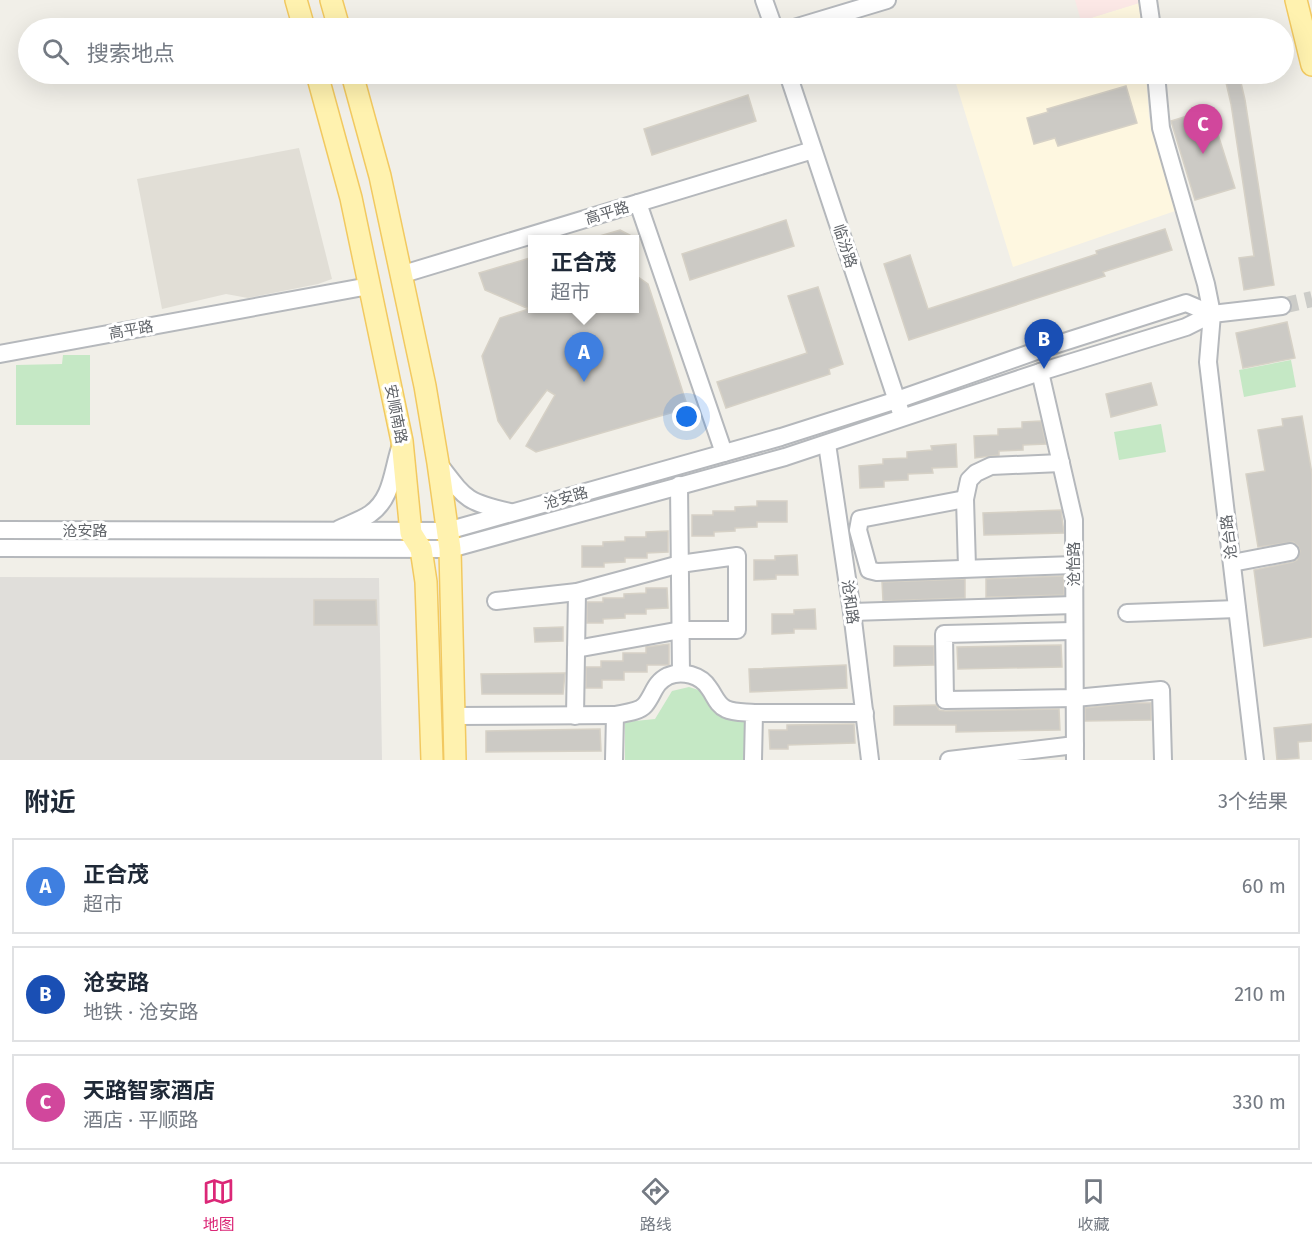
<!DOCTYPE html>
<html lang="zh">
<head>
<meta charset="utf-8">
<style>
  :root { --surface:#fff; --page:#f2f2f3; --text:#1f2937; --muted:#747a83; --line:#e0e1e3; --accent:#db2777 }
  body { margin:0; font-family:"Fira Sans","Noto Sans SC",sans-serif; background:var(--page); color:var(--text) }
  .you { position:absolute; left:687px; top:417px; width:21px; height:21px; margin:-15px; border:4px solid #fff; border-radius:50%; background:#1a73e8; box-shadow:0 0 0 9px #1a73e833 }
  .badge { display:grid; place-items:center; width:39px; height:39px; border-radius:50%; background:var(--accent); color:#fff; font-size:20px; font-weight:700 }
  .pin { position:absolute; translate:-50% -50px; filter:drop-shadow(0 2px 3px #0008) }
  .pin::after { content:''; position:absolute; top:32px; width:21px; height:18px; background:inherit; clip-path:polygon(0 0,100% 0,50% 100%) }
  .popup { position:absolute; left:528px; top:235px; width:111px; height:78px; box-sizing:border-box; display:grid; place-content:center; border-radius:0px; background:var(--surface); filter:drop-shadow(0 2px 4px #0005); font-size:20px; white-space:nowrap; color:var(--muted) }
  .popup b { font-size:22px; color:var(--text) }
  .popup::after { content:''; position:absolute; left:50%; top:100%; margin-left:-12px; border:12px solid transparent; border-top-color:var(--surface) }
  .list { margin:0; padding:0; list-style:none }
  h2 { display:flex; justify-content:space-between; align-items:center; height:78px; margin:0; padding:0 24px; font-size:26px }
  h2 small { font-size:20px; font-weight:400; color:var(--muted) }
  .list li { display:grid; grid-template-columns:39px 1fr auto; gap:18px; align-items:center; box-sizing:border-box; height:96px; margin:0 12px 12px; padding:0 12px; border:2px solid var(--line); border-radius:0px }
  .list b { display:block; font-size:22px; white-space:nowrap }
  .list p { margin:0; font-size:20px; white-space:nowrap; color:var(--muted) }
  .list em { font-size:20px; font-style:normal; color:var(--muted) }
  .icon { flex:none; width:33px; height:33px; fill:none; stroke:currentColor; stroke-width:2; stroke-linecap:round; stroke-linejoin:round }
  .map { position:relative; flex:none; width:1312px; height:760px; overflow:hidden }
  .search { position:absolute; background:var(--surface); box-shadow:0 6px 24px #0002; left:18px; right:18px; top:18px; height:66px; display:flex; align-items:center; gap:15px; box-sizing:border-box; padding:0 21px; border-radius:33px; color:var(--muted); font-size:22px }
  .sheet { height:402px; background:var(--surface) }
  nav { display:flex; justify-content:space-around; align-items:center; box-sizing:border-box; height:84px; border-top:2px solid var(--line); background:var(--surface); font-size:16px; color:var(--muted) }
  nav a { display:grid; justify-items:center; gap:3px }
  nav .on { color:var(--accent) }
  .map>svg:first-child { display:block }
  .commercial { fill:#fef7e0 }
  .industrial { fill:#e0deda }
  .education { fill:#e1ded6 }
  .medical { fill:#fce8e6 }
  .green { fill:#c5e8c5 }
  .building { fill:#cccac5; stroke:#d6d1c6; stroke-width:1.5 }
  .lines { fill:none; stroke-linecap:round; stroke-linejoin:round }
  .minor-tunnel { stroke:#ccccc8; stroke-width:16; stroke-dasharray:16 8; stroke-linecap:butt }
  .minor-casing { stroke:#b5b8bc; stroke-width:20 }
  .major-casing { stroke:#f2c960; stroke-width:24 }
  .minor { stroke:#fff; stroke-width:16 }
  .major { stroke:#fff2af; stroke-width:21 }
  .labels { text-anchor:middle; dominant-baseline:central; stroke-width:6; stroke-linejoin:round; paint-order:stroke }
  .street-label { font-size:15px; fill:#5f6368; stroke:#fff }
</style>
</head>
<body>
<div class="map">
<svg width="1312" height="760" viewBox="0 0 1312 760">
  <rect width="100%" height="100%" fill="#f1efe8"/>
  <!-- commercial -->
  <g class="commercial">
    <polygon points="1139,3 1142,28 1056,28 1081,21"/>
    <polygon points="953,74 1146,74 1149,117 1178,210 1013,267"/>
  </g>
  <!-- industrial -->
  <polygon class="industrial" points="0,577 379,578 382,760 0,760"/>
  <!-- education -->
  <polygon class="education" points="299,148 332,279 318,284 248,298 226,294 162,309 137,179"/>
  <!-- medical -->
  <polygon class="medical" points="1075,0 1138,0 1139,3 1081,21"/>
  <!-- green -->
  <g class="green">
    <polygon points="63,355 90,355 90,425 16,425 16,365 62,364"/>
    <polygon points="1291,360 1296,387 1244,397 1239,370"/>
    <polygon points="1161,424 1166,452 1119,460 1114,432"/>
    <polygon points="689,687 708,693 719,716 747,722 748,760 625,760 625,722 655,719 672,691"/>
  </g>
  <!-- building -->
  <g class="building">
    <polygon points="1224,74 1239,74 1245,100 1274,285 1244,290 1239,258 1254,256 1231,104"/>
    <polygon points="1126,86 1137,123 1058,146 1055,138 1034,144 1027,118 1048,112 1047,109"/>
    <polygon points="748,95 756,121 652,155 644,129"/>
    <polygon points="1210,109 1235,188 1195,200 1171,121"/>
    <polygon points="786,220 794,246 690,280 682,254"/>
    <polygon points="1165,229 1172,250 1103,272 1105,276 909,340 884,264 910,255 928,309 1097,254 1096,251"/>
    <polygon points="620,230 639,240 597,240 596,237"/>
    <polygon points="533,257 533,309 635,309 635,275 648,284 688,408 536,452 526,446 555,395 547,390 510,439 498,421 482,356 500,318 529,309 485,290 479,273"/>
    <polygon points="818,287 843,364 829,369 830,374 726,408 717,382 807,353 788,296"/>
    <polygon points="1287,322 1295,358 1243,368 1236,333"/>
    <polygon points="1151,383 1157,405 1111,417 1106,394"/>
    <polygon points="1302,416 1312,474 1312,637 1264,646 1254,570 1293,562 1297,560 1300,551 1298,546 1293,542 1258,547 1246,474 1265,471 1258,430 1283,426 1282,419"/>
    <polygon points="1041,421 1046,444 1023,445 1023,450 999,451 999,455 975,458 974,436 998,435 998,429 1022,428 1022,422"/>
    <polygon points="956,444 957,467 932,468 933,473 908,474 908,480 884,481 884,487 860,488 859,466 883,464 883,459 907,458 907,452 932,450 931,446"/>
    <polygon points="757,501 787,501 787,522 757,522 757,527 735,528 735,531 714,532 714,536 692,536 692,515 713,515 713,511 735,511 735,507 757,506"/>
    <polygon points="1061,510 1064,533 984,535 983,513"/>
    <polygon points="668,531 668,552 647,553 647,558 625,558 625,562 604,563 604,567 582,567 582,546 603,546 603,542 625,541 625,537 646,537 646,532"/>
    <polygon points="797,555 798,575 776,575 776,579 754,580 754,560 775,560 775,556"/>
    <polygon points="1064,576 1064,595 986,597 986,579"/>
    <polygon points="965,579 965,598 883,601 882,582"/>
    <polygon points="646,588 667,588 668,608 646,609 646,614 625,614 625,618 603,619 603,623 587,623 587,602 603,602 603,598 624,598 624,594 646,593"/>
    <polygon points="314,600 376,600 377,625 314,625"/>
    <polygon points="815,609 816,629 794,629 794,633 772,634 772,614 794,614 794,610"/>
    <polygon points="563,627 563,641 535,642 534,628"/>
    <polygon points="669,644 669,665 647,665 647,672 624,672 624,680 602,680 602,688 586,688 586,667 601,667 601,661 623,661 623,653 646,653 646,647"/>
    <polygon points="1061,645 1062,667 958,669 957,647"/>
    <polygon points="894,646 934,646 934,665 894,666"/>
    <polygon points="846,665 847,688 750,692 749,669"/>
    <polygon points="565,673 563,694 482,694 481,674"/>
    <polygon points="1130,703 1151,703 1151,720 1085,721 1085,708"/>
    <polygon points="936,705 939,710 945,711 1059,709 1060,730 956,732 956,725 894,725 894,706"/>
    <polygon points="854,724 855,743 788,745 788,749 770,749 769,730 787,730 787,725"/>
    <polygon points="1312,724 1312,741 1298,742 1299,758 1277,760 1274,728"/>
    <polygon points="600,729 601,751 486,752 486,731"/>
  </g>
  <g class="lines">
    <!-- minor-tunnel -->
    <polyline class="minor-tunnel" points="1282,306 1312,299"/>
    <defs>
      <g id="minor">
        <polyline points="764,0 774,28"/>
        <polyline points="1148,0 1152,28"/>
        <polyline points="794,28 887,0"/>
        <polyline points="788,74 900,410"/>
        <polyline points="1156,74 1161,128 1206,284 1212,314 1208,362 1255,760"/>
        <polyline points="638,203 724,453"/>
        <polyline points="400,275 813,150"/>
        <polyline points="0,354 369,286"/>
        <polyline points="1040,372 1074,520 1075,760"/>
        <polyline points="827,444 852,612 870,760"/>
        <path d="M438,463c27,35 27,39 72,49"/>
        <polyline points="679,485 681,673"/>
        <polyline points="965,499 860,519 858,530 869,570 877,572 1074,565"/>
        <path d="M339,529c10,-5 22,-9 31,-15 23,-16 22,-44 31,-69"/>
        <polyline points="0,530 447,531 781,437 897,400 1042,349 1186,303 1212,314"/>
        <polyline points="0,548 450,549 785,457 1040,372 1186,327 1212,314 1282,306"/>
        <polyline points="1232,563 1290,552"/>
        <polyline points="967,567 965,499 969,480 976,473 991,466 1061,463"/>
        <polyline points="496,601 577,592 680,564 737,556 737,630 681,630 576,649"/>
        <polyline points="852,612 1074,605"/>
        <polyline points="1127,613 1237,609"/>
        <polyline points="1074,631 944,634 945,700 1075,698 1161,690 1163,760"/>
        <polyline points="754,713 865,713"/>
        <polyline points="454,716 615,715"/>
        <polyline points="575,716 577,592"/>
        <path d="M614,760l1,-45c9,-2 24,-3 30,-10 9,-11 9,-22 23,-29 14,-6 33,-1 41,12 6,8 8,17 17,21 8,4 20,3 28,4l-1,47"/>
        <polyline points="949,760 1075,745"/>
      </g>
      <g id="major">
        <polyline points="296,0 304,28"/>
        <polyline points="331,0 339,28"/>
        <polyline points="1296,0 1312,65"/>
        <polyline points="317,74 351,198 402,441 411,533 421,549 426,582 432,760"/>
        <polyline points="352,74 380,176 425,386 438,463 450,549 455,760"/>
      </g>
    </defs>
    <!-- minor casing -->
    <use href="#minor" class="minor-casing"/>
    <!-- major casing -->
    <use href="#major" class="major-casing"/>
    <!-- minor -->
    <use href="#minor" class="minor"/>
    <!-- major -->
    <use href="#major" class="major"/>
  </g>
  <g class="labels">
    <!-- street labels -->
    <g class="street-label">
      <text transform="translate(607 213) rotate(-17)">高平路</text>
      <text transform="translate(845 246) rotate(72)">临汾路</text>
      <text transform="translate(131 330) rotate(-10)">高平路</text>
      <text transform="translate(396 414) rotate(79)">安顺南路</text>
      <text transform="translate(566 498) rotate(-16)">沧安路</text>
      <text x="85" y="531">沧安路</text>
      <text transform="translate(1229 537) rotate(-97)">沧台路</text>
      <text transform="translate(1074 564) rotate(-90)">沧怡路</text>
      <text transform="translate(850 602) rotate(82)">沧和路</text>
    </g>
  </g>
</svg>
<div class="you"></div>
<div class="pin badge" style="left:584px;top:382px;background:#3f7fe0">A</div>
<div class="popup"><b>正合茂</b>超市</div>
<div class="pin badge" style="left:1044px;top:369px;background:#1a4fb4">B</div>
<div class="pin badge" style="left:1203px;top:154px;background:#d1479c">C</div>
<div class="search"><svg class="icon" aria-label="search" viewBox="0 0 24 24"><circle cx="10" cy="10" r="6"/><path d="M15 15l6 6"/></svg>搜索地点</div>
</div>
<section class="sheet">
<h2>附近<small>3个结果</small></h2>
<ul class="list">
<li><span class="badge" style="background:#3f7fe0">A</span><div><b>正合茂</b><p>超市</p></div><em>60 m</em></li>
<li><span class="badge" style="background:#1a4fb4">B</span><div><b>沧安路</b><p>地铁 · 沧安路</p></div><em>210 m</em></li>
<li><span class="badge" style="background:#d1479c">C</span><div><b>天路智家酒店</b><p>酒店 · 平顺路</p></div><em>330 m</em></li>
</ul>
</section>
<nav>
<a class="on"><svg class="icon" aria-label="map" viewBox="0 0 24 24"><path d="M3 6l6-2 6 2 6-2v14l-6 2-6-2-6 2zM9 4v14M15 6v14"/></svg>地图</a>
<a><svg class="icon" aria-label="directions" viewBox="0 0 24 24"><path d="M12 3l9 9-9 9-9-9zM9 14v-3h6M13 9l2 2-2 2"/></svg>路线</a>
<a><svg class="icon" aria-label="saved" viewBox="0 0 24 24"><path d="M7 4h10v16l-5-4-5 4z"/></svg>收藏</a>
</nav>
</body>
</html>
